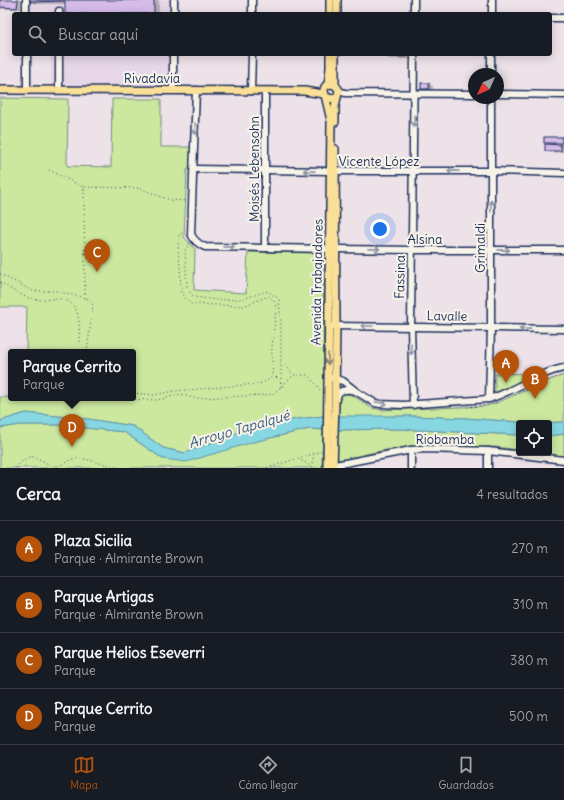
<!DOCTYPE html>
<html lang="es">
<head>
<meta charset="utf-8">
<style>
  :root { --surface:#171b24; --page:#242831; --text:#f1f3f6; --muted:#9ea1a6; --line:#363941; --accent:#b45309 }
  body { margin:0; font-family:Delius,sans-serif; background:var(--page); color:var(--text) }
  .controls { position:absolute; right:12px; bottom:12px; display:grid; overflow:hidden; border-radius:4px; box-shadow:0 2px 10px #0003 }
  .controls button { width:36px; height:36px; display:grid; place-items:center; padding:0; border:0; border-bottom:1px solid var(--line); background:var(--surface); color:var(--text); font:20px sans-serif }
  .compass { position:absolute; left:468px; top:68px; width:36px; height:36px; border-radius:50%; background:var(--surface); box-shadow:0 2px 10px #0003; rotate:225deg }
  .you { position:absolute; left:380px; top:229px; width:14px; height:14px; margin:-10px; border:3px solid #fff; border-radius:50%; background:#1a73e8; box-shadow:0 0 0 6px #1a73e833 }
  .badge { display:grid; place-items:center; width:26px; height:26px; border-radius:50%; background:var(--accent); color:#fff; font-size:13px; font-weight:700 }
  .pin { position:absolute; translate:-50% -33px; filter:drop-shadow(0 1px 2px #0008) }
  .pin::after { content:''; position:absolute; top:21px; width:14px; height:12px; background:inherit; clip-path:polygon(0 0,100% 0,50% 100%) }
  .popup { position:absolute; left:8px; top:349px; width:128px; height:52px; box-sizing:border-box; display:grid; place-content:center; border-radius:4px; background:var(--surface); filter:drop-shadow(0 1px 3px #0005); font-size:13px; white-space:nowrap; color:var(--muted) }
  .popup b { font-size:15px; color:var(--text) }
  .popup::after { content:''; position:absolute; left:50%; top:100%; margin-left:-8px; border:8px solid transparent; border-top-color:var(--surface) }
  .list { margin:0; padding:0; list-style:none }
  h2 { display:flex; justify-content:space-between; align-items:center; height:52px; margin:0; padding:0 16px; font-size:17px }
  h2 small { font-size:13px; font-weight:400; color:var(--muted) }
  .list li { display:grid; grid-template-columns:26px 1fr auto; gap:12px; align-items:center; box-sizing:border-box; height:56px; padding:0 16px; border-top:1px solid var(--line) }
  .list b { display:block; font-size:15px; white-space:nowrap }
  .list p { margin:0; font-size:13px; white-space:nowrap; color:var(--muted) }
  .list em { font-size:13px; font-style:normal; color:var(--muted) }
  .icon { flex:none; width:22px; height:22px; fill:none; stroke:currentColor; stroke-width:2; stroke-linecap:round; stroke-linejoin:round }
  .map { position:relative; flex:none; width:564px; height:468px; overflow:hidden }
  .search { position:absolute; background:var(--surface); box-shadow:0 2px 10px #0003; left:12px; right:12px; top:12px; height:44px; display:flex; align-items:center; gap:10px; box-sizing:border-box; padding:0 14px; border-radius:4px; color:var(--muted); font-size:15px }
  .sheet { height:276px; background:var(--surface) }
  nav { display:flex; justify-content:space-around; align-items:center; box-sizing:border-box; height:56px; border-top:1px solid var(--line); background:var(--surface); font-size:11px; color:var(--muted) }
  nav a { display:grid; justify-items:center; gap:2px }
  nav .on { color:var(--accent) }
  .map>svg:first-child { display:block }
  .built { fill:#e6d6e8 }
  .green { fill:#cce89f; stroke:#748c7e }
  .water { fill:#87d7e2; stroke:#5c94ad }
  .shadow { fill:#0003 }
  .building { fill:#d6bbe9; stroke:#1b2f5e }
  .lines { fill:none; stroke-linecap:round; stroke-linejoin:round }
  .minor-casing { stroke:#1b2f5e; stroke-width:9 }
  .major-casing { stroke:#1b2f5e; stroke-width:10 }
  .path { stroke:#1b2f5e; stroke-width:1; stroke-dasharray:1 3; stroke-linecap:butt }
  .minor { stroke:#f7f3e8; stroke-width:6 }
  .major { stroke:#fadf96; stroke-width:7 }
  .oneway { stroke:#8991a3 }
  .oneway2 { stroke:#8a877a }
  .labels { text-anchor:middle; dominant-baseline:central; stroke-width:4; stroke-linejoin:round; paint-order:stroke }
  .street-label { font-size:13px; fill:#1b2f5e; stroke:#f7f3e8 }
  .water-label { font-size:14px; font-style:italic; fill:#36597f; stroke:#f7f3e8 }
</style>
</head>
<body>
<div class="map">
<svg width="564" height="468" viewBox="0 0 564 468">
  <rect width="100%" height="100%" fill="#ede2e8"/>
  <filter id="ink" filterUnits="userSpaceOnUse"><feTurbulence type="fractalNoise" baseFrequency=".025" numOctaves="2"/><feDisplacementMap in="SourceGraphic" scale="8" xChannelSelector="R" yChannelSelector="G"/><feConvolveMatrix kernelMatrix="1 2 1 2 8 2 1 2 1" color-interpolation-filters="sRGB"/></filter>
  <g filter="url(#ink)">
    <!-- built -->
    <g class="built">
      <polygon points="28,0 170,0 170,14 49,14 48,9 28,9"/>
      <polygon points="50,54 170,54 170,86 51,86"/>
    </g>
    <!-- green -->
    <g class="green">
      <polygon points="0,98 68,99 67,166 111,167 112,99 161,99 161,147 191,147 190,167 187,169 184,237 195,249 194,290 246,293 248,252 323,253 324,416 297,419 245,430 185,453 163,448 133,426 88,419 26,413 0,421 0,397 133,398 133,352 26,352 27,307 0,307"/>
      <polygon points="542,373 495,393 495,374"/>
      <path d="M564,375v47l-32,1 -67,-5 -54,-2 -74,1c1,-5 0,-14 2,-19 7,-12 26,7 33,10 3,1 7,1 10,2l104,-4 10,-3 56,-24z"/>
      <polygon points="20,425 57,425 124,432 163,459 253,442 309,429 323,430 322,468 0,468 0,428"/>
      <polygon points="398,429 519,435 519,450 496,447 412,447 385,450 339,460 336,456 337,430"/>
      <polygon points="564,434 564,456 538,453 549,453 549,436"/>
    </g>
    <!-- water -->
    <g class="water">
      <polygon points="26,413 88,419 133,426 163,448 185,453 245,430 297,419 324,416 411,416 465,418 532,423 519,423 519,435 398,429 337,430 309,429 253,442 186,462 163,459 124,432 57,425 20,425 0,428 0,421"/>
      <polygon points="564,422 564,434 549,436 549,423 542,423"/>
    </g>
    <!-- shadow -->
    <g class="shadow">
      <rect x="0" y="0" width="21" height="9"/>
      <polygon points="31,0 159,0 159,14 66,14 66,4 36,4 31,1"/>
      <polygon points="385,54 412,54 412,59 390,59 385,56"/>
      <polygon points="429,84 433,86 433,91 426,91 422,89"/>
      <polygon points="561,138 564,139 564,145 560,145 564,147 564,152 550,153 546,150 550,145 545,143"/>
    </g>
    <!-- building -->
    <g class="building">
      <polygon points="0,0 18,0 17,8 0,7"/>
      <polygon points="30,0 154,0 154,13 160,14 65,14 65,1 30,2"/>
      <polygon points="384,54 407,54 407,57 384,56"/>
      <rect x="421" y="83" width="8" height="6"/>
      <rect x="544" y="137" width="18" height="6"/>
      <polygon points="545,144 561,145 561,151 545,151"/>
    </g>
    <g class="lines">
      <defs>
        <g id="minor">
          <polyline points="26,0 26,14"/>
          <polyline points="252,0 252,14"/>
          <polyline points="59,11 59,14"/>
          <polyline points="174,14 174,0"/>
          <polyline points="414,14 414,0"/>
          <polyline points="492,14 492,0"/>
          <polyline points="550,18 564,18"/>
          <polyline points="27,54 27,89"/>
          <polyline points="59,54 59,90"/>
          <polyline points="173,54 173,90"/>
          <polyline points="491,74 491,54"/>
          <path d="M196,90l-5,144c3,7 7,10 14,13l206,3h153"/>
          <polyline points="251,91 252,54"/>
          <polyline points="265,91 265,248"/>
          <polyline points="339,91 345,93 474,94"/>
          <polyline points="498,94 564,95"/>
          <polyline points="194,169 330,171 492,171 564,173"/>
          <polyline points="332,326 564,329"/>
          <path d="M332,378l11,3 14,11 18,11 5,1 24,1 85,-6c26,-8 48,-26 75,-31"/>
          <path d="M336,399l3,-7c6,-3 10,-3 16,-1"/>
          <polyline points="489,399 491,328 491,98"/>
          <polyline points="413,405 411,326 414,54"/>
          <polyline points="330,466 411,450 426,449 488,451 564,460"/>
          <polyline points="411,468 411,450"/>
          <polyline points="488,468 488,451"/>
        </g>
        <g id="major">
          <polyline points="330,14 330,0"/>
          <polyline points="337,14 337,0"/>
          <polyline points="335,54 335,85"/>
          <polyline points="328,85 330,68 330,54"/>
          <polyline points="0,90 304,91 324,94"/>
          <path d="M326,97l7,2 4,-2 2,-6c-2,-7 -13,-11 -15,-1 0,2 6,25 7,31l-4,347"/>
          <polyline points="335,122 335,107 337,97"/>
          <polyline points="333,468 335,403 336,326 335,149"/>
        </g>
      </defs>
      <!-- minor casing -->
      <use href="#minor" class="minor-casing"/>
      <!-- major casing -->
      <use href="#major" class="major-casing"/>
      <!-- path -->
      <g class="path">
        <polyline points="49,170 83,187"/>
        <polyline points="190,243 185,250 187,289 194,297 216,300 242,299 268,291 279,299 281,323 281,361 289,369 293,375"/>
        <polyline points="0,274 33,291 57,291 88,299 93,305 87,352"/>
        <path d="M0,282c10,6 21,15 33,17 9,2 19,-1 28,0 24,4 18,36 17,53"/>
        <polyline points="85,298 84,187 139,188 170,200 186,201"/>
        <polyline points="281,362 281,387"/>
        <polyline points="272,377 280,378"/>
        <path d="M133,393l21,2 20,-4 83,-7c5,-1 11,-3 14,-7 3,-5 1,-14 1,-19 -1,-20 5,-37 3,-56l-6,-6 -26,10 -52,-2 -6,-6 -4,-6 -1,-27 -2,-15 1,-15 6,-4"/>
        <polyline points="515,395 552,379 564,375"/>
        <polyline points="91,398 157,400 181,394 193,398 202,398 265,395 273,394 294,375 307,375 317,385 321,392"/>
        <polyline points="363,402 368,406"/>
        <polyline points="492,404 499,402"/>
        <polyline points="467,407 489,405"/>
        <polyline points="298,459 306,463 313,468"/>
        <polyline points="312,467 312,463 314,455"/>
        <path d="M16,468c3,-3 5,-7 9,-9 11,-8 21,8 32,7 7,-1 12,-7 20,-8 9,0 32,8 43,10"/>
        <polyline points="267,468 322,451"/>
      </g>
      <!-- minor -->
      <use href="#minor" class="minor"/>
      <!-- major -->
      <use href="#major" class="major"/>
    </g>
    <!-- one-way arrows -->
    <defs><path id="oneway-shaft" d="M-6 0H5M1.5-3L5.5 0L1.5 3" fill="none" stroke-width="1.6" stroke-linecap="round" stroke-linejoin="round"/></defs>
    <g class="oneway">
      <use href="#oneway-shaft" transform="translate(414 121) rotate(91)"/>
      <use href="#oneway-shaft" transform="translate(195 129) rotate(91)"/>
      <use href="#oneway-shaft" transform="translate(309 171) rotate(-179)"/>
      <use href="#oneway-shaft" transform="translate(453 171) rotate(179)"/>
      <use href="#oneway-shaft" transform="translate(491 206) rotate(-89)"/>
      <use href="#oneway-shaft" transform="translate(229 247) rotate(1)"/>
      <use href="#oneway-shaft" transform="translate(374 249) rotate(1)"/>
      <use href="#oneway-shaft" transform="translate(504 250) rotate(1)"/>
      <use href="#oneway-shaft" transform="translate(367 326) rotate(-180)"/>
      <use href="#oneway-shaft" transform="translate(525 329) rotate(-179)"/>
      <use href="#oneway-shaft" transform="translate(411 349) rotate(88)"/>
      <use href="#oneway-shaft" transform="translate(381 403) rotate(9)"/>
    </g>
    <use class="oneway2" href="#oneway-shaft" transform="translate(328 359) rotate(91)"/>
  </g>
  <g class="labels">
    <!-- street labels -->
    <g class="street-label">
      <text x="152" y="78">Rivadavia</text>
      <text x="379" y="161">Vicente López</text>
      <text transform="translate(254 169) rotate(-90)">Moisés Lebensohn</text>
      <text x="425" y="239">Alsina</text>
      <text transform="translate(480 248) rotate(-90)">Grimaldi</text>
      <text transform="translate(400 277) rotate(-89)">Fassina</text>
      <text transform="translate(317 282) rotate(-89)">Avenida Trabajadores</text>
      <text transform="translate(447 316) rotate(1)">Lavalle</text>
      <text x="445" y="439">Riobamba</text>
    </g>
    <!-- water labels -->
    <g class="water-label">
      <text transform="translate(239 429) rotate(-16)">Arroyo Tapalqué</text>
    </g>
  </g>
</svg>
<div class="controls">
<button><svg class="icon" aria-label="locate" viewBox="0 0 24 24"><circle cx="12" cy="12" r="6"/><path d="M12 2v4M12 18v4M2 12h4M18 12h4"/></svg></button>
</div>
<svg class="compass" viewBox="-18 -18 36 36"><path d="M0-13l5 13h-10z" fill="#e53935"/><path d="M0 13l5-13h-10z" fill="#9ea1a6"/></svg>
<div class="you"></div>
<div class="pin badge" style="left:506px;top:383px">A</div>
<div class="pin badge" style="left:535px;top:399px">B</div>
<div class="pin badge" style="left:97px;top:272px">C</div>
<div class="pin badge" style="left:72px;top:447px">D</div>
<div class="popup"><b>Parque Cerrito</b>Parque</div>
<div class="search"><svg class="icon" aria-label="search" viewBox="0 0 24 24"><circle cx="10" cy="10" r="6"/><path d="M15 15l6 6"/></svg>Buscar aquí</div>
</div>
<section class="sheet">
<h2>Cerca<small>4 resultados</small></h2>
<ul class="list">
<li><span class="badge">A</span><div><b>Plaza Sicilia</b><p>Parque · Almirante Brown</p></div><em>270 m</em></li>
<li><span class="badge">B</span><div><b>Parque Artigas</b><p>Parque · Almirante Brown</p></div><em>310 m</em></li>
<li><span class="badge">C</span><div><b>Parque Helios Eseverri</b><p>Parque</p></div><em>380 m</em></li>
<li><span class="badge">D</span><div><b>Parque Cerrito</b><p>Parque</p></div><em>500 m</em></li>
</ul>
</section>
<nav>
<a class="on"><svg class="icon" aria-label="map" viewBox="0 0 24 24"><path d="M3 6l6-2 6 2 6-2v14l-6 2-6-2-6 2zM9 4v14M15 6v14"/></svg>Mapa</a>
<a><svg class="icon" aria-label="directions" viewBox="0 0 24 24"><path d="M12 3l9 9-9 9-9-9zM9 14v-3h6M13 9l2 2-2 2"/></svg>Cómo llegar</a>
<a><svg class="icon" aria-label="saved" viewBox="0 0 24 24"><path d="M7 4h10v16l-5-4-5 4z"/></svg>Guardados</a>
</nav>
</body>
</html>
